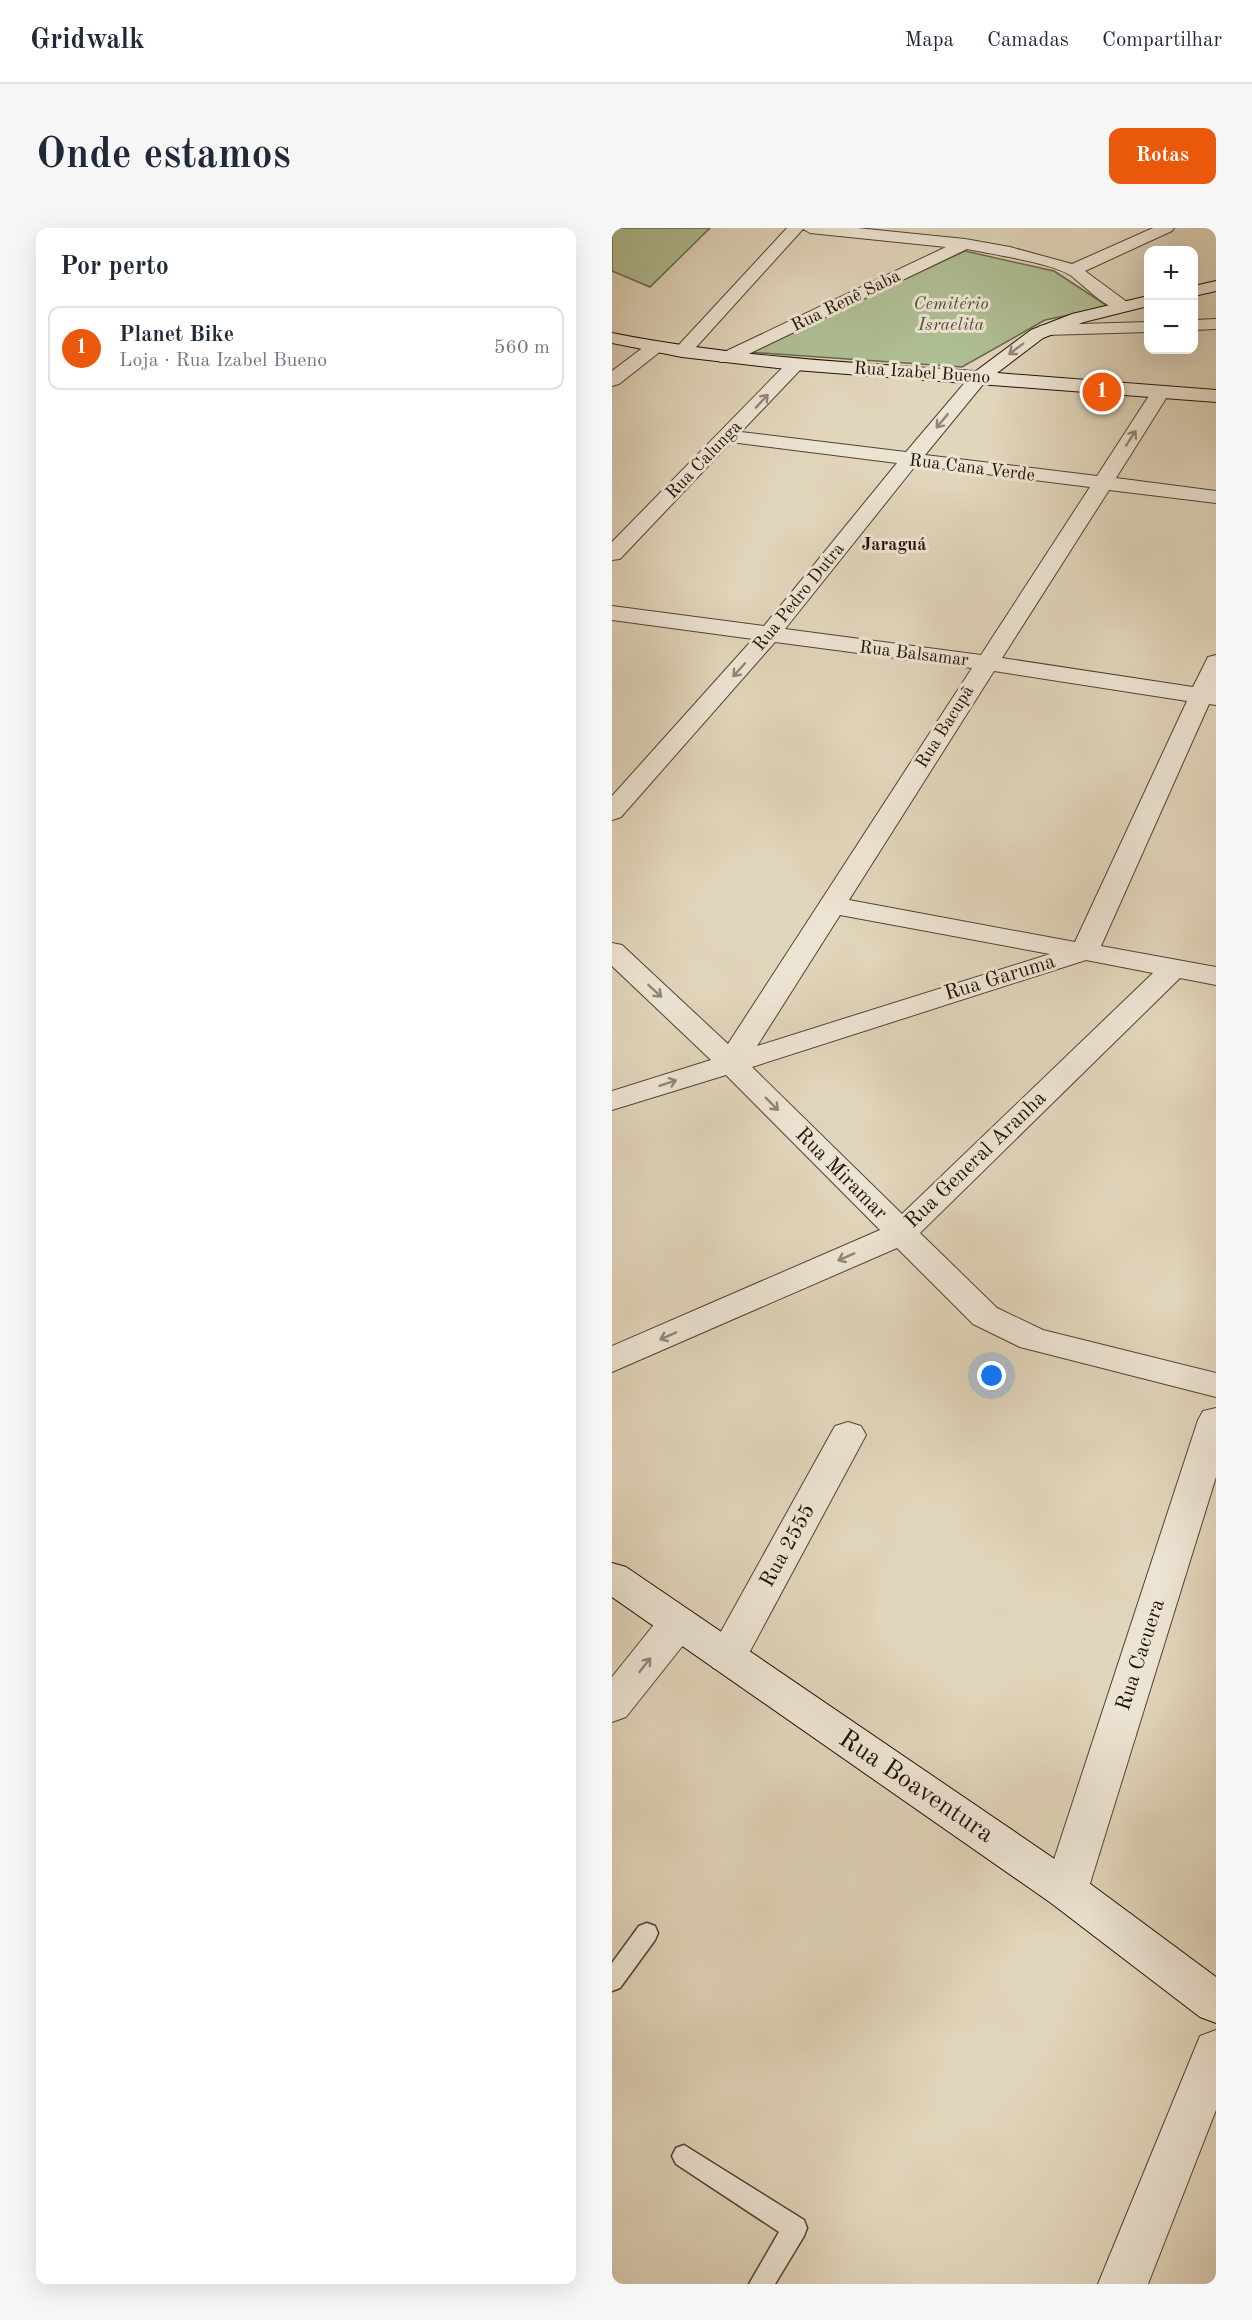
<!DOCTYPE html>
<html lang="pt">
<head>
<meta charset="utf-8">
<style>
  :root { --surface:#fff; --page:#f6f6f7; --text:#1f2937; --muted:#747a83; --line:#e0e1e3; --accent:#ea580c }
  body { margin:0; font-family:"Old Standard TT",serif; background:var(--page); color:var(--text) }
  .controls { position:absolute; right:18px; top:18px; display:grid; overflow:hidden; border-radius:12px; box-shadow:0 6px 24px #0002 }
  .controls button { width:54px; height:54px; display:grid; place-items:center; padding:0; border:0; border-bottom:2px solid var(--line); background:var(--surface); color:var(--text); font:30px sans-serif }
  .you { position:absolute; left:380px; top:1148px; width:21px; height:21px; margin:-15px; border:4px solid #fff; border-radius:50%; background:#1a73e8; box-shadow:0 0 0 9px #1a73e833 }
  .badge { display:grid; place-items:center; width:39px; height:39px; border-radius:50%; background:var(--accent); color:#fff; font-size:20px; font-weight:700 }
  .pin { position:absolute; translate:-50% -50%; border:3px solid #fff; box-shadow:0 2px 6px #0006 }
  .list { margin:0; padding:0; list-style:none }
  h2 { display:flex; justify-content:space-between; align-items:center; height:78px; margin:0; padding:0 24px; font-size:26px }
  h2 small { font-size:20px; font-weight:400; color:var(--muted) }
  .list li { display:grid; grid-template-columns:39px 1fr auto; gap:18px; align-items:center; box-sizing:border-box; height:84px; margin:0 12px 12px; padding:0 12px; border:2px solid var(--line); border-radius:12px }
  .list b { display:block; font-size:22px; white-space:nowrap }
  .list p { margin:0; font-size:20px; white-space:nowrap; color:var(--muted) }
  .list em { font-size:20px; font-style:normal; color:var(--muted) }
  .map { position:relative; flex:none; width:604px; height:2056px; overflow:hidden; border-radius:12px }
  header { display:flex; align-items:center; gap:36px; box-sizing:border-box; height:84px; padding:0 30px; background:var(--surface); border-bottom:2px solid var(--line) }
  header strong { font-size:28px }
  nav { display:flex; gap:33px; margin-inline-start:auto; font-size:21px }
  .intro { display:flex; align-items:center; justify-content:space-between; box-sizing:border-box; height:144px; padding:0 36px }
  h1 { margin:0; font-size:42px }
  .button { padding:15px 27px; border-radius:12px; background:var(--accent); color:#fff; font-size:21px; font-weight:700 }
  main { display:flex; gap:36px; padding:0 36px }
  aside { flex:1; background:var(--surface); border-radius:12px; box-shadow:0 6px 24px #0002 }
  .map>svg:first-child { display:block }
  .green { fill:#afbe93; stroke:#68684b; stroke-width:1.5 }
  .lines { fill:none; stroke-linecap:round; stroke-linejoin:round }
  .lane-casing { stroke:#524331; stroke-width:3 }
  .street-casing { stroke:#524331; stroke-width:2 }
  .secondary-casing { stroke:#221203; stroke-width:2 }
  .lane { fill:#ece4d3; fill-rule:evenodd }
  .street { fill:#ece4d3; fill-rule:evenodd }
  .secondary { fill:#ece4d3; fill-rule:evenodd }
  .oneway { stroke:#918675 }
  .labels { text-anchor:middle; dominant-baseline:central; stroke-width:6; stroke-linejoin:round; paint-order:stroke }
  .far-street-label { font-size:18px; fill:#221203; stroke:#ece4d3 }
  .far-park-label { font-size:18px; font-style:italic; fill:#534e35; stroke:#ece4d3 }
  .far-neighbourhood-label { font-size:18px; font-weight:bold; fill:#221203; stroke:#ece4d3 }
  .street-label { font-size:21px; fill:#221203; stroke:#ece4d3 }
  .near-street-label { font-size:26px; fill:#221203; stroke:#ece4d3 }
</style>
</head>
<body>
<header>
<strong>Gridwalk</strong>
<nav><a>Mapa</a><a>Camadas</a><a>Compartilhar</a></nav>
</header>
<div class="intro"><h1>Onde estamos</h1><a class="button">Rotas</a></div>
<main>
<aside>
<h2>Por perto<small></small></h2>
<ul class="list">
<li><span class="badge">1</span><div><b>Planet Bike</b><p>Loja · Rua Izabel Bueno</p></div><em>560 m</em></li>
</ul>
</aside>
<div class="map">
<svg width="604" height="2056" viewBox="0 0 604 2056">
  <rect width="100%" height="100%" fill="#e1d5bb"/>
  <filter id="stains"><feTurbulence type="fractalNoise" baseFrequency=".00333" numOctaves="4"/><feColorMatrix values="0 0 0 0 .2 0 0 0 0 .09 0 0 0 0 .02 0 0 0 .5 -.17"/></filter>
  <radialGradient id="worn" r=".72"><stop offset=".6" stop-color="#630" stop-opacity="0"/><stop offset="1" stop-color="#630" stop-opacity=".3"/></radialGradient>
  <!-- green -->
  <g class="green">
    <polygon points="0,0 98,0 38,59 0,43"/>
    <polygon points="353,23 442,43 497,79 433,92 350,139 134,124"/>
  </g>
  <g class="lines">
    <defs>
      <g id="lane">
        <polygon points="35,1695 43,1698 46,1705 43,1712 8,1760 0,1763 0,1735 27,1698"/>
        <polygon points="72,1917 192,1992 195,2000 192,2008 163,2056 137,2056 167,2004 64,1936 60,1928 64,1920"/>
      </g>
      <g id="street">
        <path d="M175,0h70l108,11 45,8 62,17 81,-36h21l-2,3 -87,40 42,31 3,4 -3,4c-17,4 -43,-25 -57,-35 -19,-12 -79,-21 -103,-26l-235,113h-12l-3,-4 3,-4 226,-107 -136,-14 -7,-4 -115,127h-12l-3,-4 3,-4z"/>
        <polygon points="604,91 604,101 582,102 582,92"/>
        <polygon points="536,94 536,104 434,107 428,106 425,102 428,98 434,97"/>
        <polygon points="43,114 49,115 52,119 49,123 7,156 0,158 0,143 37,115"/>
        <path d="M183,132l6,1 3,4 -3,4 -60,63 165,20 67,-79h14l2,4 -64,78 172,21 57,-88h14l2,4 -54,86 100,13v12l-107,-13 -107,168 191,29 15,-30 8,-2v50l-7,-1 -108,242 115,21v18l-36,-7 -260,255 77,75 46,22 173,43v24l-196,-50 -47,-23 -76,-76 -285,124v-26l268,-116 -154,-155 -114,35v-19l99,-31 -99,-94v-23l10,2 106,99 244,-376 -197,-26 -154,175 -9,3v-24l141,-157 -141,-19v-14l152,20 133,-163 -166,-21 -111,117 -8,1v-18l177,-181zM304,237l174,22 -109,168 -196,-26zM382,443l193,30 -112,241 -226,-42zM228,687l210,39 -293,92zM474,732l67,13 -251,241 -150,-147z"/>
        <polygon points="604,1180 604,1249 476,1662 469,1675 454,1680 439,1675 432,1662 586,1192 591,1183"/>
        <polygon points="236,1194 249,1198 254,1207 129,1440 115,1444 101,1440 95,1429 101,1418 223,1198"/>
        <polygon points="66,1380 80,1384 86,1395 80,1406 14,1489 0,1494 0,1449 52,1384"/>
        <polygon points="604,1802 604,1882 536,2056 486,2056 588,1808"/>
      </g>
      <g id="secondary">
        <polygon points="604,53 604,63 582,68 582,58"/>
        <path d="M536,68v10l-64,16 -41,16 -46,35 219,17v12l-421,-32 -113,-13 -70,-14v-10c120,24 242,30 364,38l55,-41 41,-16z"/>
        <polygon points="0,1335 14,1339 469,1649 604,1749 604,1795 588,1789 439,1675 0,1369"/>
      </g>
    </defs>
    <!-- lane casing -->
    <use href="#lane" class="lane-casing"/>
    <!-- street casing -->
    <use href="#street" class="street-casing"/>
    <!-- secondary casing -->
    <use href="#secondary" class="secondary-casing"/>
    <!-- lane -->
    <use href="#lane" class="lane"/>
    <!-- street -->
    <use href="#street" class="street"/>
    <!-- secondary -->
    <use href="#secondary" class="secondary"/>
  </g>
  <!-- one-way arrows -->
  <defs><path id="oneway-shaft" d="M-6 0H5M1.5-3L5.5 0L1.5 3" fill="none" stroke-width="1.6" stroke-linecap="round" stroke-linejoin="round" transform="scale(1.5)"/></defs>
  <g class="oneway">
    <use href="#oneway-shaft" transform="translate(404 121) rotate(143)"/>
    <use href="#oneway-shaft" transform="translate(150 173) rotate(-47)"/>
    <use href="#oneway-shaft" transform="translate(330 193) rotate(130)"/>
    <use href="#oneway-shaft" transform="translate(519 210) rotate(-57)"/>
    <use href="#oneway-shaft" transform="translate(127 442) rotate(132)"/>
    <use href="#oneway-shaft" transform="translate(43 763) rotate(43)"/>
    <use href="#oneway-shaft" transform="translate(56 855) rotate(-18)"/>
    <use href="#oneway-shaft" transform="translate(160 876) rotate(45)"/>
    <use href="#oneway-shaft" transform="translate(234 1029) rotate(156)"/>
    <use href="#oneway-shaft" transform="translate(56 1108) rotate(156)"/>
    <use href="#oneway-shaft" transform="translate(33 1437) rotate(-52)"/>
  </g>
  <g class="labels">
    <!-- far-street labels -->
    <g class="far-street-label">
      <text transform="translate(234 73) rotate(-26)">Rua Renê Saba</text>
      <text transform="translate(310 145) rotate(4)">Rua Izabel Bueno</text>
      <text transform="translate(92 232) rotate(-46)">Rua Calunga</text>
      <text transform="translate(360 240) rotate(7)">Rua Cana Verde</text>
      <text transform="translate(187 369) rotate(-51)">Rua Pedro Dutra</text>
      <text transform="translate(302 426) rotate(7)">Rua Balsamar</text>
      <text transform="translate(333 499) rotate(-58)">Rua Bacupã</text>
    </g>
    <!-- far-park labels -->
    <g class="far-park-label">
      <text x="339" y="76">Cemitério<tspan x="339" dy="21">Israelita</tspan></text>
    </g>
    <!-- far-neighbourhood labels -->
    <g class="far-neighbourhood-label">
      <text x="282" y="317">Jaraguá</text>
    </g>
    <!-- street labels -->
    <g class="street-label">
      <text transform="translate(388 750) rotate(-17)">Rua Garuma</text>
      <text transform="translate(364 932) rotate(-44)">Rua General Aranha</text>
      <text transform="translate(229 946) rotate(45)">Rua Miramar</text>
      <text transform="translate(176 1318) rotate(-61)">Rua 2555</text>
      <text transform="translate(529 1427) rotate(-72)">Rua Cacuera</text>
    </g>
    <!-- near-street labels -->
    <g class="near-street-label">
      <text transform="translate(304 1559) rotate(34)">Rua Boaventura</text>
    </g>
  </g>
  <rect width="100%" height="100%" filter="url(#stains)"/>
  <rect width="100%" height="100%" fill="url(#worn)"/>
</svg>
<div class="controls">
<button>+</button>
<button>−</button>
</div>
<div class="you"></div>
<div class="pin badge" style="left:490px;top:164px">1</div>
</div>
</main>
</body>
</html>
